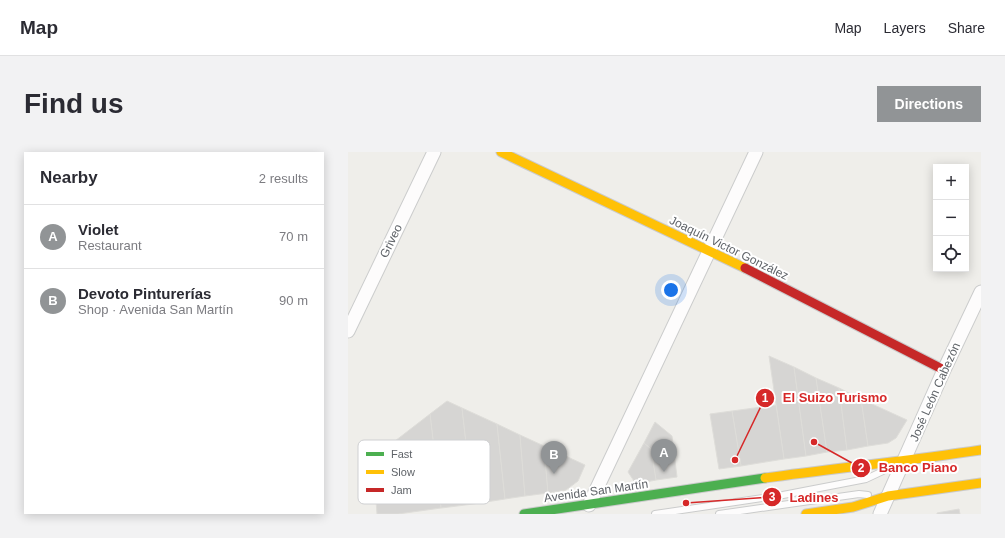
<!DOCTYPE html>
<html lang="en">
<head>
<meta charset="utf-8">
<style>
  :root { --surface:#fff; --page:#f2f2f3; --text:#2b2b33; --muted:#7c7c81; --line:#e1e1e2; --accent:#919496 }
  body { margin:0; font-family:Arial,sans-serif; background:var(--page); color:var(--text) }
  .controls { position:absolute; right:12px; top:12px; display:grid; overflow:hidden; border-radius:0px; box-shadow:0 2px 10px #0003 }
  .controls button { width:36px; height:36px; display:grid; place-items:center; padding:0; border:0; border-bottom:1px solid var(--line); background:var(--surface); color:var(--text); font:20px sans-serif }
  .you { position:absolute; left:323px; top:138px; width:14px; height:14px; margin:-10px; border:3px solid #fff; border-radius:50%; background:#1a73e8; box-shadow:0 0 0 6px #1a73e833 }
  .badge { display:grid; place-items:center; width:26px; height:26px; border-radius:50%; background:var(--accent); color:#fff; font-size:13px; font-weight:700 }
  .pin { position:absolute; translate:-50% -33px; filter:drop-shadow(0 1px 2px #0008) }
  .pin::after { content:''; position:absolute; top:21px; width:14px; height:12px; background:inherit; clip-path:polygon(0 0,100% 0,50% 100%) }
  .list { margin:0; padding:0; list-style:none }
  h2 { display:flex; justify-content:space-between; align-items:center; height:52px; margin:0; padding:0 16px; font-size:17px }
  h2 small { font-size:13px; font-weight:400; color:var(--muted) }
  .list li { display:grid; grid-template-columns:26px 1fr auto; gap:12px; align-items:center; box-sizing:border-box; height:64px; padding:0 16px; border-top:1px solid var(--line) }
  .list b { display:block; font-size:15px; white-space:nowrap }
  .list p { margin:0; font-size:13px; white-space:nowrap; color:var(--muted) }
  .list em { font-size:13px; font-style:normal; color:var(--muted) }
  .icon { flex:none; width:22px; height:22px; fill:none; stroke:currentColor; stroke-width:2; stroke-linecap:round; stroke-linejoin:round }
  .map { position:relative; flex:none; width:633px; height:362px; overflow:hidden; border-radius:0px }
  header { display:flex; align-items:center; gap:24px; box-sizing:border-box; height:56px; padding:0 20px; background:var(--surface); border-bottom:1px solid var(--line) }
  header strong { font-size:19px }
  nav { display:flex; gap:22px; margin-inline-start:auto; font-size:14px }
  .intro { display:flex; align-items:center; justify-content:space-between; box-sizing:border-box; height:96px; padding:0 24px }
  h1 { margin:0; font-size:28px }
  .button { padding:10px 18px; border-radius:0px; background:var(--accent); color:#fff; font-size:14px; font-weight:700 }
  main { display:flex; gap:24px; padding:0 24px }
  aside { flex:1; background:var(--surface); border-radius:0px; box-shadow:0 2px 10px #0003 }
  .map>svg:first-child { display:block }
  .building { fill:#d6d5d3; stroke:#deddd9 }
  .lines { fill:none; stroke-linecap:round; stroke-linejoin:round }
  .lane-casing { stroke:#cbcccc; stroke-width:8 }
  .street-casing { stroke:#cbcccc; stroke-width:15 }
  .fast-casing { stroke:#cacacb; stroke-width:11 }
  .slow-casing { stroke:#cacacb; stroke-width:11 }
  .jam-casing { stroke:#cacacb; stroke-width:11 }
  .lane { stroke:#fdfcfc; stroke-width:6 }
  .street { stroke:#fdfcfc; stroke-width:13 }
  .fast { stroke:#4caf50; stroke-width:9 }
  .slow { stroke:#ffc107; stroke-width:9 }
  .jam { stroke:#c62828; stroke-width:9 }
  .labels { text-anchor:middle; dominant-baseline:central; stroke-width:4; stroke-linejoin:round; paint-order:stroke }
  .street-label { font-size:12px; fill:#5f6368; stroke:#fff }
  .key { fill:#fff; stroke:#cfd0d2; stroke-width:1 }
  .key-label { font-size:11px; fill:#5f6368 }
  .leader { fill:none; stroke:#d62828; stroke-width:1.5 }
  .callout-dot { fill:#d62828; stroke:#fff; stroke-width:1.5 }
  .mark-label { font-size:12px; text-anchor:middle; font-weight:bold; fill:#fff }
  .callout-label { font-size:13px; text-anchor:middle; font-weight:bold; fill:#d62828; stroke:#fff; stroke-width:4; stroke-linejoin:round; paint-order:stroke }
</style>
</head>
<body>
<header>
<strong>Map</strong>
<nav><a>Map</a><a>Layers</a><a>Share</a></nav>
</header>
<div class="intro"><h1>Find us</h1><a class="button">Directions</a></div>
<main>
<aside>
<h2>Nearby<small>2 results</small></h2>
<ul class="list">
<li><span class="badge">A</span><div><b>Violet</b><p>Restaurant</p></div><em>70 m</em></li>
<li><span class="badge">B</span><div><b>Devoto Pinturerías</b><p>Shop · Avenida San Martín</p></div><em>90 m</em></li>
</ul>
</aside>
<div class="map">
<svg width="633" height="362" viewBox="0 0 633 362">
  <rect width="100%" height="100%" fill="#efeeea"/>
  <!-- building -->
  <g class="building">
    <polygon points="421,204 446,215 458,304 436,307"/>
    <polygon points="446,215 468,226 479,300 458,304"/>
    <polygon points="468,226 491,236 499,298 479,300"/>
    <polygon points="491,236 513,247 520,294 499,298"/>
    <polygon points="513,247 559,268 548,286 540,291 520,294"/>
    <polygon points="99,249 114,256 125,352 93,356 82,262"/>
    <polygon points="428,253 436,307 393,314 384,259"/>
    <polygon points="114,256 149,272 157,347 125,352"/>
    <polygon points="384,259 393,314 371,317 362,262"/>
    <polygon points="82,262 93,356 50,362 29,362 25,306"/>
    <polygon points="307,270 324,284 329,325 308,328 303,297 296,291"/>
    <polygon points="149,272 172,283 177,344 157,347"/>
    <polygon points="172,283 196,294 200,341 177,344"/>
    <polygon points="296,291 303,297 308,328 288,332 280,320"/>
    <polygon points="196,294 237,313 230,329 218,338 200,341"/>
    <polygon points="611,357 612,362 589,362 589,361"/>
  </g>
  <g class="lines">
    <defs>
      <g id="lane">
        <polyline points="307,362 435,343 518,327 535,319"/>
        <polyline points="371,362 511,342 520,343"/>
      </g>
      <g id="street">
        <polyline points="0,179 86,0"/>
        <polyline points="241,353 408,0"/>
        <polyline points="532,362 596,218 633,140"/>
      </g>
      <polyline id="fast" points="176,362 417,326"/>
      <g id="slow">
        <polyline points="153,0 397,116"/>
        <path d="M417,326c72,-10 144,-17 216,-28"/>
        <polyline points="458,362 505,355 540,344 633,331"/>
      </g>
      <polyline id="jam" points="397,116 596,218"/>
    </defs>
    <!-- lane casing -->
    <use href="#lane" class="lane-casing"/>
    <!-- street casing -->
    <use href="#street" class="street-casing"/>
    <!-- fast casing -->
    <use href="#fast" class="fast-casing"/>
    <!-- slow casing -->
    <use href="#slow" class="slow-casing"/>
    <!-- jam casing -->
    <use href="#jam" class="jam-casing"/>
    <!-- lane -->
    <use href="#lane" class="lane"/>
    <!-- street -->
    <use href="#street" class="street"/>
    <!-- fast -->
    <use href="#fast" class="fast"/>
    <!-- slow -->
    <use href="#slow" class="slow"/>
    <!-- jam -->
    <use href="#jam" class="jam"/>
  </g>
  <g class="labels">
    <!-- street labels -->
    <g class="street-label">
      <text transform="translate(43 89) rotate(-64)">Griveo</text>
      <text transform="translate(381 96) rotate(26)">Joaquín Victor González</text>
      <text transform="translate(587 240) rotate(-66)">José León Cabezón</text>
      <text transform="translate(248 339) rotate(-8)">Avenida San Martín</text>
    </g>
  </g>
  <!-- legend -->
  <rect x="10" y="288" width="132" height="64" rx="6" class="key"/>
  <rect x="18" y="300" width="18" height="4" fill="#4caf50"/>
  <rect x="18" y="318" width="18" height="4" fill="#ffc107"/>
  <rect x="18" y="336" width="18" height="4" fill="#c62828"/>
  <g class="key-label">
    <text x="43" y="306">Fast</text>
    <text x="43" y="324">Slow</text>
    <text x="43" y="342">Jam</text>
  </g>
  <!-- callouts -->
  <path class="leader" d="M387 308L417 246M466 290L513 316M338 351L424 345"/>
  <g class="callout-dot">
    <circle cx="387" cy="308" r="4"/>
    <circle cx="466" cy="290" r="4"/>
    <circle cx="338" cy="351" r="4"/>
    <circle cx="417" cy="246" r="10"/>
    <circle cx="513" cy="316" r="10"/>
    <circle cx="424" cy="345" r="10"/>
  </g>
  <g class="mark-label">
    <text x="417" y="250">1</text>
    <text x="513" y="320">2</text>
    <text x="424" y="349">3</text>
  </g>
  <g class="callout-label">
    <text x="487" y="250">El Suizo Turismo</text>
    <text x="570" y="320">Banco Piano</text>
    <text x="466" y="350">Ladines</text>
  </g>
</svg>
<div class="controls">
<button>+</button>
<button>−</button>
<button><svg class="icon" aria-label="locate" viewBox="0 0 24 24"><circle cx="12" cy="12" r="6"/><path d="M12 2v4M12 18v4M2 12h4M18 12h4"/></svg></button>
</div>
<div class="you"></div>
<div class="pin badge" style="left:316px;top:320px">A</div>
<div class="pin badge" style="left:206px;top:322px">B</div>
</div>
</main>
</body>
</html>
